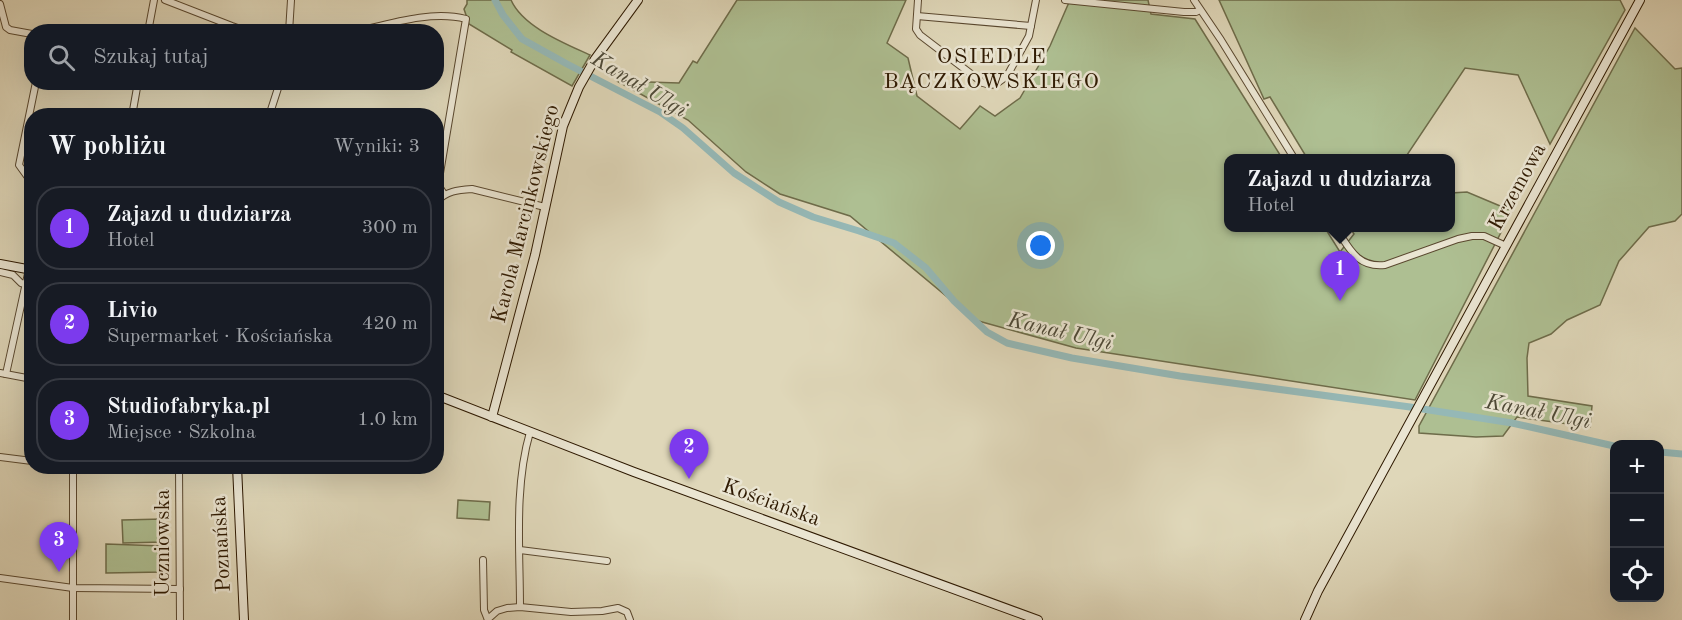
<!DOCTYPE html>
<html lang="pl">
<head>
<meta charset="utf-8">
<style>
  :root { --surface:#171b24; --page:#20242c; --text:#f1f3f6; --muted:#9ea1a6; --line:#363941; --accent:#7c3aed }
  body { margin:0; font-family:"Old Standard TT",serif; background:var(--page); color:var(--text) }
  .controls { position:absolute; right:18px; bottom:18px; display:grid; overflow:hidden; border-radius:12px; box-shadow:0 6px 24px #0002 }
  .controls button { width:54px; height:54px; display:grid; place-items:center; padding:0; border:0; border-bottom:2px solid var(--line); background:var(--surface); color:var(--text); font:30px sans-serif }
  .you { position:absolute; left:1041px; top:246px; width:21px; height:21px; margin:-15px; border:4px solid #fff; border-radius:50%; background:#1a73e8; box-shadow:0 0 0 9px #1a73e833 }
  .badge { display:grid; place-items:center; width:39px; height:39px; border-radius:50%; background:var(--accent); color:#fff; font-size:20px; font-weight:700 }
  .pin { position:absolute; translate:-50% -50px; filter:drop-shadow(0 2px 3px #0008) }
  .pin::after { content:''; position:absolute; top:32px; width:21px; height:18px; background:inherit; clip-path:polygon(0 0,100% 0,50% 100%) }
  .popup { position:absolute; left:1224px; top:154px; width:231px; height:78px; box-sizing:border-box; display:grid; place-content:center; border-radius:12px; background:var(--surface); filter:drop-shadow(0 2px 4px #0005); font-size:20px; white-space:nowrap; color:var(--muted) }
  .popup b { font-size:22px; color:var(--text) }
  .popup::after { content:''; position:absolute; left:50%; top:100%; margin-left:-12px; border:12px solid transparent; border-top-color:var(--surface) }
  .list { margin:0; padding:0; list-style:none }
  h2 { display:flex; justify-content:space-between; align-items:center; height:78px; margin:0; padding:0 24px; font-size:26px }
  h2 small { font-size:20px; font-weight:400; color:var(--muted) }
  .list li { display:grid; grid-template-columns:39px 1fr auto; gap:18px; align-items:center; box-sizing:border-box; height:84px; margin:0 12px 12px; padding:0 12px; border:2px solid var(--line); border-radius:24px }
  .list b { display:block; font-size:22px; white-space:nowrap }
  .list p { margin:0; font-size:20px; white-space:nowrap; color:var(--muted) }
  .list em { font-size:20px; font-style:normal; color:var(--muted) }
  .icon { flex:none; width:33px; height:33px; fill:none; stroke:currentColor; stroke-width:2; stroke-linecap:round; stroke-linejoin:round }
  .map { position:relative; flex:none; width:1682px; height:620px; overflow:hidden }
  .search { position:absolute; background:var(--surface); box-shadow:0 6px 24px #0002; left:24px; top:24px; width:420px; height:66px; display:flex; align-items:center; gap:15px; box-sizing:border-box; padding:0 21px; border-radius:24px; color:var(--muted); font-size:22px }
  .panel { position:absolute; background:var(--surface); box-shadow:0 6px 24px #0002; left:24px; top:108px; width:420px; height:366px; border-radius:24px }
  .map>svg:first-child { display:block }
  .green { fill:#aebf92; stroke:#6e6c4a; stroke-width:1.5 }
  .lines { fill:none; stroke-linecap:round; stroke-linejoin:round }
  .canal { stroke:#95b8b6; stroke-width:7 }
  .street-casing { stroke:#5a482f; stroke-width:8 }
  .secondary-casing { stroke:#2e1901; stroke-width:10 }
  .street { stroke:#eae5d2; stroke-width:6 }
  .secondary { stroke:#eae5d2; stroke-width:8 }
  .labels { text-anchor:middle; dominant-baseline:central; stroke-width:5; stroke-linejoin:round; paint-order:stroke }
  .street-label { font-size:21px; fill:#2e1901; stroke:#eae5d2 }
  .neighbourhood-label { font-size:22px; letter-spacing:1.5px; fill:#2e1901; stroke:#eae5d2 }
  .water-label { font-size:22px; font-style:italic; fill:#4d4937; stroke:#eae5d2 }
</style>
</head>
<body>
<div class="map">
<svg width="1682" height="620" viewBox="0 0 1682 620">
  <rect width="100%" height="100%" fill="#dfd7b9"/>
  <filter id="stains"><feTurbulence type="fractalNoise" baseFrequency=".00333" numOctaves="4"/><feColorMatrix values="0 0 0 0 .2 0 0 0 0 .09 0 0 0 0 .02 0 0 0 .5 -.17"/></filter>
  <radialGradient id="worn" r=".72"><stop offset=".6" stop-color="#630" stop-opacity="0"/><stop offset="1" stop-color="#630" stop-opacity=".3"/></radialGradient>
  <!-- green -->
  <g class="green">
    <path d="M467,0h44c12,27 53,43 79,55l-18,31 -61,-34 1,-2 -43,-26 -5,-15 3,-5z"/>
    <polygon points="737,0 906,0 887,43 908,58 917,96 960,129 980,106 995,116 1020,98 1050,46 1070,0 1148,0 1151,14 1195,19 1282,158 1229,158 1229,228 1325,228 1340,252 1354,234 1350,228 1451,228 1451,193 1467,192 1512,211 1415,400 1076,348 975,320 850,216 780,194 746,172 688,120 617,81 679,83 693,61 697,63"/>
    <polygon points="1219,0 1620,0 1625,10 1550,144 1518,75 1465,68 1405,158 1307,158 1270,97 1264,99"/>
    <polygon points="1635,28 1675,69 1682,68 1682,214 1675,221 1649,227 1619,261 1600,305 1567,320 1551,334 1529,343 1527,358 1528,396 1592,406 1590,427 1517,417 1503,436 1476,437 1419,433 1419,426"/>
    <polygon points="458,500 490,502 489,520 457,518"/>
    <polygon points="163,519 163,542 123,543 122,520"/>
    <polygon points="106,544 163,546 163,572 106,573"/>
  </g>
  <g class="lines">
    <!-- canal -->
    <g class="canal">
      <polyline points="495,0 503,15 522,39 567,64 660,112 683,128 734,173 779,202 813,217 859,231 894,243 926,268 954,301 987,332 1007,343 1072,358 1180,376 1410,407 1512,423 1614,446"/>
      <polyline points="1660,452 1682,454"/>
    </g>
    <defs>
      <g id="street">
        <polyline points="165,0 232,26 249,32"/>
        <polyline points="918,0 916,29 920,35 983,83 990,85 996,84 1007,76 1029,36 1036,0"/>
        <polyline points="1065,0 1184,12 1196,12 1200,10"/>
        <polyline points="1194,0 1221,40 1294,158"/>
        <polyline points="0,4 6,27 10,30 32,34"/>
        <polyline points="917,16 1031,26"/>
        <polyline points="148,32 154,0"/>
        <polyline points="289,32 291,0"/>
        <path d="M354,32c35,-8 77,-22 112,-13l-28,166 6,9"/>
        <polyline points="132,116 138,82"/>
        <polyline points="269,116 280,82"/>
        <polyline points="32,183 19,165 36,82"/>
        <path d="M436,202c11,-11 21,-12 36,-13l73,18"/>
        <path d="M1336,228c13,20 21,40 49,37l73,-26 14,-3h12l22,10"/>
        <polyline points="0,272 13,275 21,283 25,284"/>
        <polyline points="0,373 32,379"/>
        <polyline points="6,374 29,269"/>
        <polyline points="0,457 32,461"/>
        <polyline points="179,466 180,620"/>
        <polyline points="520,550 607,561"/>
        <polyline points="483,560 484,610 488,620"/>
        <polyline points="0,578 73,588 180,589"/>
        <path d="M520,607c0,-57 -6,-120 10,-175"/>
        <polyline points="488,619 497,611 507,608 520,607 571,612 602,611 618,608 627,612 630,620"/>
        <polyline points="73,620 73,466"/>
      </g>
      <g id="secondary">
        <polyline points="0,264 32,270"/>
        <polyline points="436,395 634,472 1038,620"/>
        <polyline points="492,417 535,255 563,126 579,87 595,59 638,0"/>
        <polyline points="237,466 244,620"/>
        <polyline points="1305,620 1318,591 1640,0"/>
      </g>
    </defs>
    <!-- street casing -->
    <use href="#street" class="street-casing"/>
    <!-- secondary casing -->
    <use href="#secondary" class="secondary-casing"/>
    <!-- street -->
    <use href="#street" class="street"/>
    <!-- secondary -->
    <use href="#secondary" class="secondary"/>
  </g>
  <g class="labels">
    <!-- street labels -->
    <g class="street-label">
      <text transform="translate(1518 187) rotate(-61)">Krzemowa</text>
      <text transform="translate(526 214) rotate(-76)">Karola Marcinkowskiego</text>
      <text transform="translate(771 503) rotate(20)">Kościańska</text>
      <text transform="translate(163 543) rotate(-90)">Uczniowska</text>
      <text transform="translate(222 544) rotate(-93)">Poznańska</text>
    </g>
    <!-- neighbourhood labels -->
    <g class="neighbourhood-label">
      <text x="992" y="57">OSIEDLE<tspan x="992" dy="25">BĄCZKOWSKIEGO</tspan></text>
    </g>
    <!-- water labels -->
    <g class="water-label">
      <text transform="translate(639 85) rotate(31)">Kanał Ulgi</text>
      <text transform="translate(1060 332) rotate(13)">Kanał Ulgi</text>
      <text transform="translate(1538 412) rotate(11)">Kanał Ulgi</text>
    </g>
  </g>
  <rect width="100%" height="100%" filter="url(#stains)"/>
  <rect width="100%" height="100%" fill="url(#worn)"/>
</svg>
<div class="controls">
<button>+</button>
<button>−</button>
<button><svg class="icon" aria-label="locate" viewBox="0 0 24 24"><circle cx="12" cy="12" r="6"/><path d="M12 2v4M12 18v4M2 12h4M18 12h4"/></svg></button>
</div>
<div class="you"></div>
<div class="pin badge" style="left:1340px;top:301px">1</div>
<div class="popup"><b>Zajazd u dudziarza</b>Hotel</div>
<div class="pin badge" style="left:689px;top:479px">2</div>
<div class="pin badge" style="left:59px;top:572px">3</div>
<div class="search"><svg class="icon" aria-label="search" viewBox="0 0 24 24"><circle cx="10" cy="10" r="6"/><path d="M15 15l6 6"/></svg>Szukaj tutaj</div>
<section class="panel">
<h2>W pobliżu<small>Wyniki: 3</small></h2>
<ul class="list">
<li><span class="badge">1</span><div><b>Zajazd u dudziarza</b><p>Hotel</p></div><em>300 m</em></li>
<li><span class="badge">2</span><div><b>Livio</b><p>Supermarket · Kościańska</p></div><em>420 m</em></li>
<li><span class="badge">3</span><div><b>Studiofabryka.pl</b><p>Miejsce · Szkolna</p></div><em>1.0 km</em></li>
</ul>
</section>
</div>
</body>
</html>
